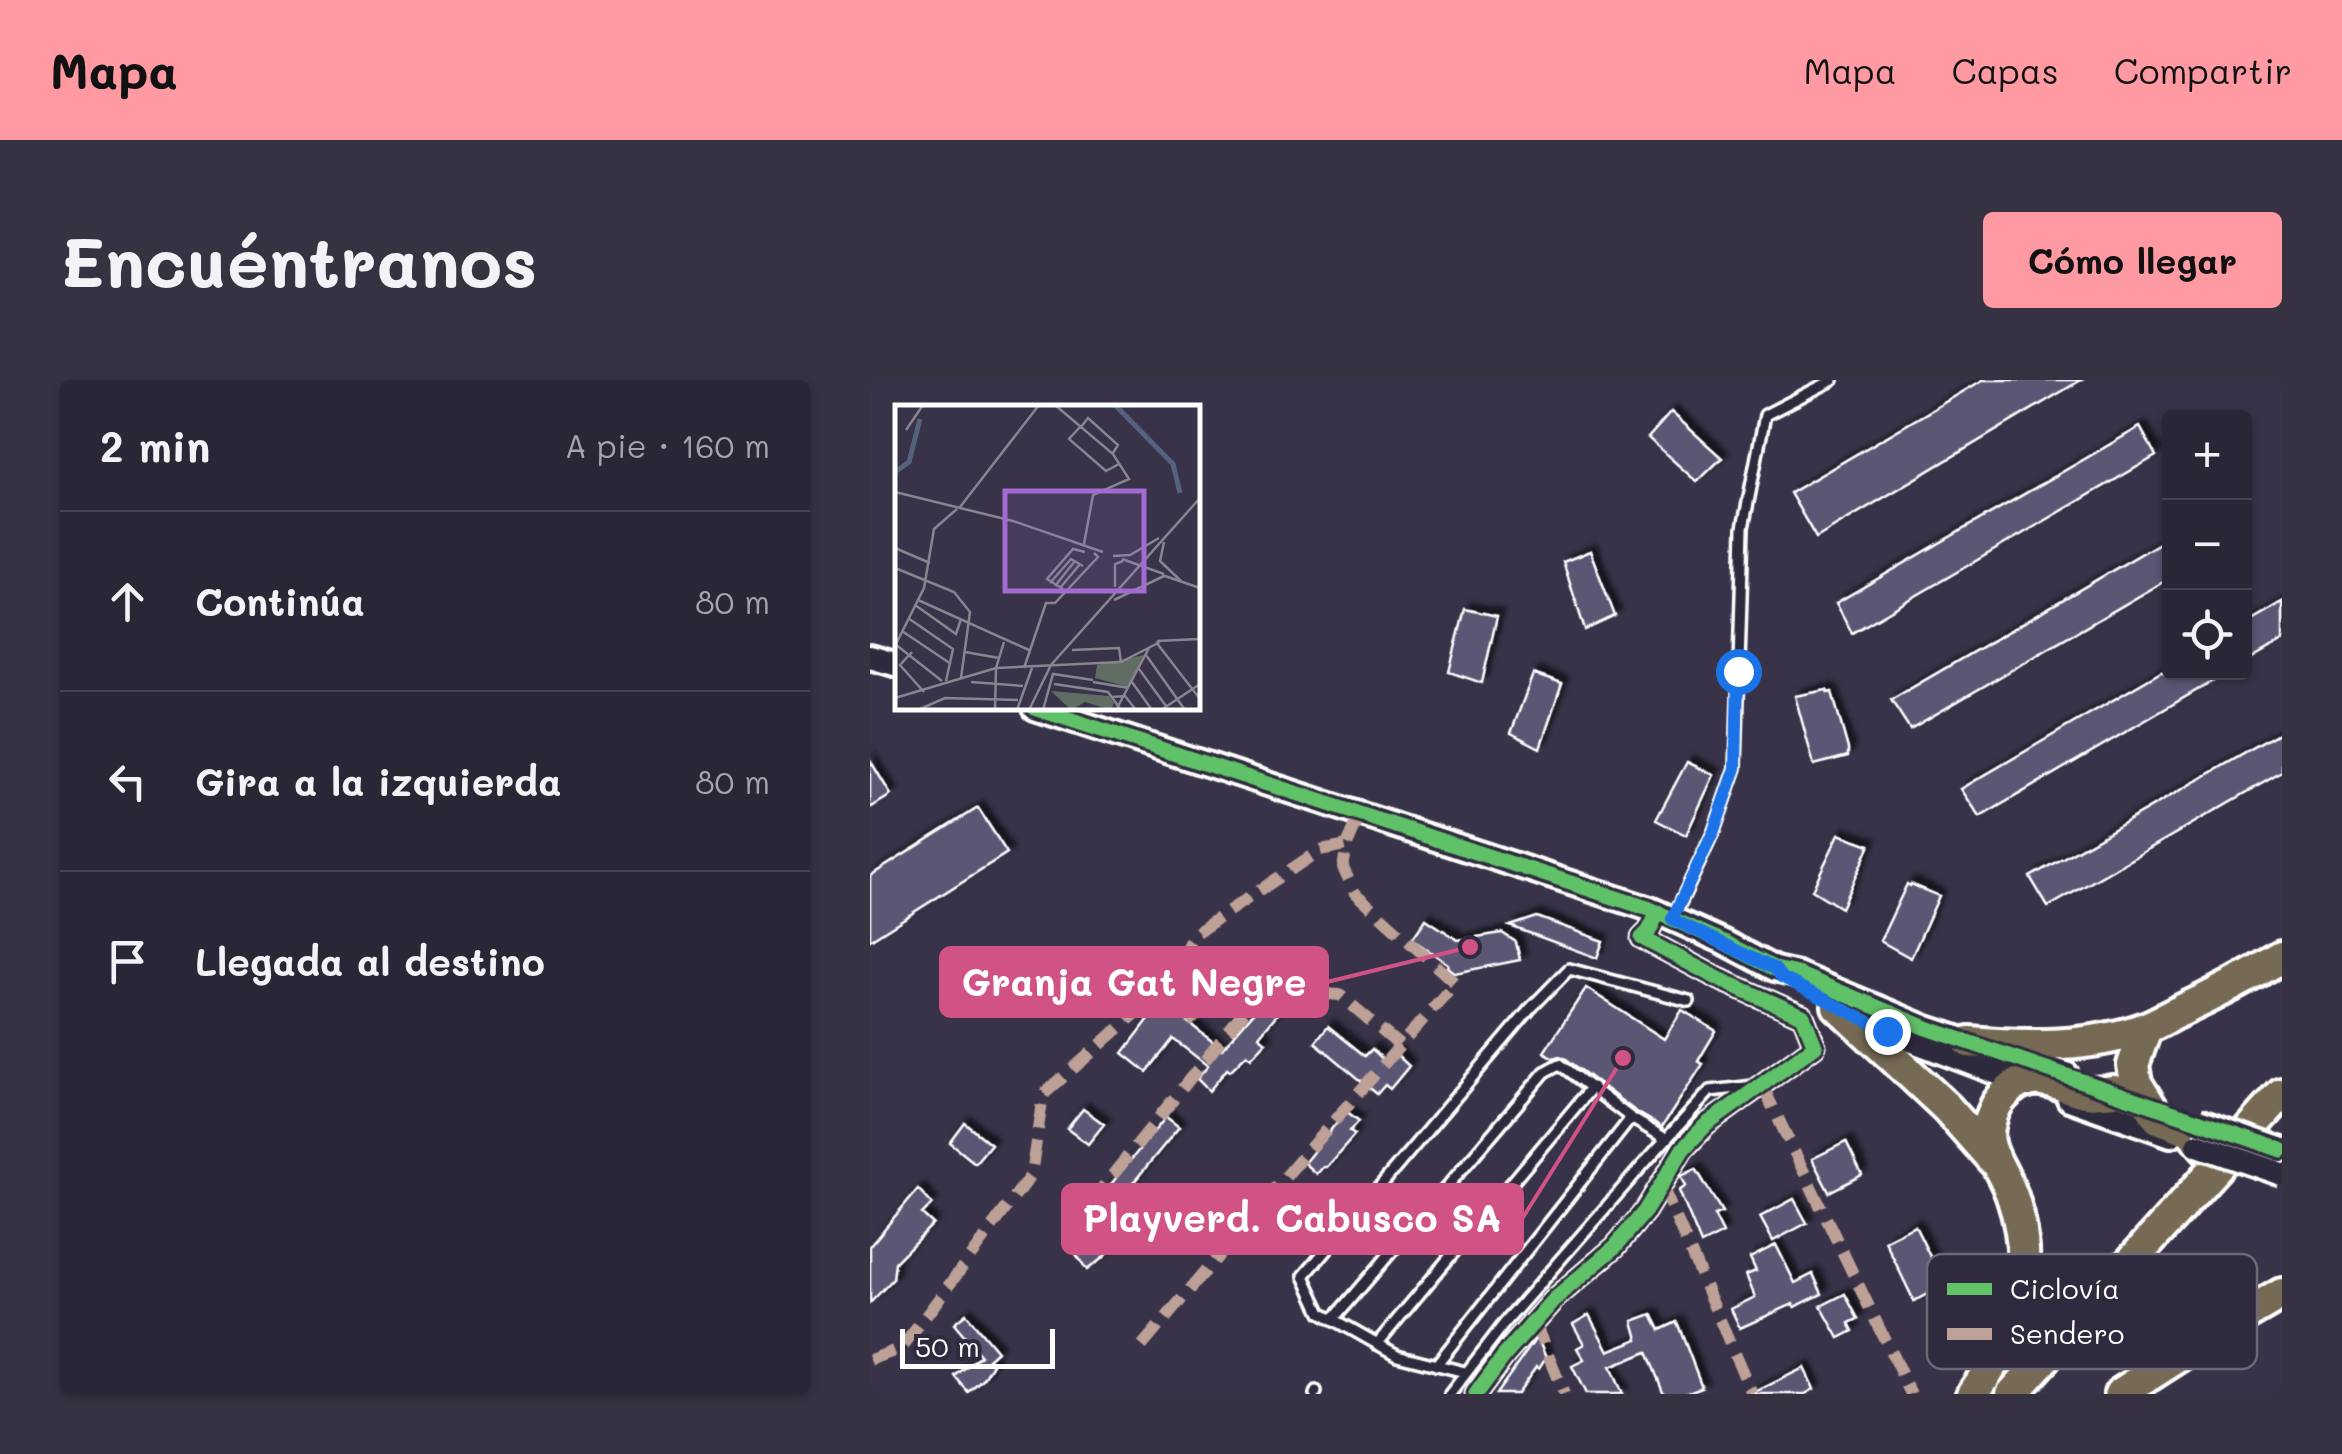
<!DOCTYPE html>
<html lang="es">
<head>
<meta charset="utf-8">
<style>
  :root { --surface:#2a2636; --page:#363242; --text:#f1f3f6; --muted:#a5a5ad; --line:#464351; --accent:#ff9aa2 }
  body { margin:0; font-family:Mali,sans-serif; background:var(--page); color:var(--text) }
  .controls { position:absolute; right:30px; top:30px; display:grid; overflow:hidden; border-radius:10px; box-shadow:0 2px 8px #0004 }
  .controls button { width:90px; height:90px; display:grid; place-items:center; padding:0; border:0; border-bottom:2px solid var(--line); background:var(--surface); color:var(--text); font:50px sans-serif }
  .scale { position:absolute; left:30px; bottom:25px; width:155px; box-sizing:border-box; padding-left:10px; border:5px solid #fff; border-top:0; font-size:28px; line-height:35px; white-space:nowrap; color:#fff; -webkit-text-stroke:8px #2f2a3d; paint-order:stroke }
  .stop { position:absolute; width:30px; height:30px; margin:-22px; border:8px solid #1a73e8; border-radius:50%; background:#fff }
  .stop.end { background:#1a73e8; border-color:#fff; box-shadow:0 2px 10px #0008 }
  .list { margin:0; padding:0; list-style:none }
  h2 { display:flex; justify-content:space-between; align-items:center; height:130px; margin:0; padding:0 40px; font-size:42px }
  h2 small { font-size:32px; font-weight:400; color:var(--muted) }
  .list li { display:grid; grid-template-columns:65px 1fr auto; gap:30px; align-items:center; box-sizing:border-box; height:180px; padding:0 40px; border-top:2px solid var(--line) }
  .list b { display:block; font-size:38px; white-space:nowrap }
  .list em { font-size:32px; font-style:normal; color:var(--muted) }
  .icon { flex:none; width:55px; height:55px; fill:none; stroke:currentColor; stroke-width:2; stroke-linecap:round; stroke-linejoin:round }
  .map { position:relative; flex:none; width:1412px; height:1014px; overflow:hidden; border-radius:10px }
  header { display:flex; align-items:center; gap:60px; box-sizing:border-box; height:140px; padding:0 50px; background:var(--accent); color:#111 }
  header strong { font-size:48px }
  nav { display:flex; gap:55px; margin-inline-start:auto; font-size:35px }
  .intro { display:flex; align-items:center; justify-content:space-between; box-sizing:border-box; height:240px; padding:0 60px }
  h1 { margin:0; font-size:70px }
  .button { padding:25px 45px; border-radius:10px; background:var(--accent); color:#111; font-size:35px; font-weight:700 }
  main { display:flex; gap:60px; padding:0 60px }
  aside { flex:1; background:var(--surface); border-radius:10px; box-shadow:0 2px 8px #0004 }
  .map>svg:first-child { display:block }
  .building { fill:#5b5775; stroke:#fff; stroke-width:2.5; filter:url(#shadow) }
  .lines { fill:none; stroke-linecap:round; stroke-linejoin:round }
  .lane-casing { stroke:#fff; stroke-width:16 }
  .street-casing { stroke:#fff; stroke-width:25 }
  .secondary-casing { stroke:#fff; stroke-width:30 }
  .highway-casing { stroke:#fff; stroke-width:38 }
  .lane { stroke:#2f2a3d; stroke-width:9 }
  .street { stroke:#2f2a3d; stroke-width:18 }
  .secondary { stroke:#2f2a3d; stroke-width:22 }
  .highway { stroke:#766a54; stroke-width:30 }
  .secondary-bridge-casing { stroke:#fff; stroke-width:30; stroke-linecap:butt }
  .secondary-bridge { stroke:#2f2a3d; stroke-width:22 }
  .quiet { stroke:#bda197; stroke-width:12; stroke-dasharray:25 12; stroke-linecap:butt }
  .cycleway-casing { stroke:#2f2a3d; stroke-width:21 }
  .cycleway { stroke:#61c268; stroke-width:15 }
  .route { stroke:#1a73e8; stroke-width:12 }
  .inset-river { fill:none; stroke:#55627e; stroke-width:5 }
  .inset-road { fill:none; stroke:#888591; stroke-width:2.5 }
  .view { fill:#a36bd2; fill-opacity:0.15; stroke:#a36bd2; stroke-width:5 }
  .inset-edge { fill:none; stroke:#fff; stroke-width:5 }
  .key { fill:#2f2a3d; stroke:#6d6a77; stroke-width:2.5 }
  .key-label { font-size:28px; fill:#fff }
  .leader { fill:none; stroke:#d15284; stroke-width:4 }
  .callout-dot { fill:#d15284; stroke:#2f2a3d; stroke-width:4 }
  .callout { fill:#d15284; stroke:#d15284; stroke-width:4 }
  .callout-label { font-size:38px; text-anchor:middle; font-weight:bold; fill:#fff }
</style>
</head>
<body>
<header>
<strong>Mapa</strong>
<nav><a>Mapa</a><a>Capas</a><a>Compartir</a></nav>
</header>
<div class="intro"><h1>Encuéntranos</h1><a class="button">Cómo llegar</a></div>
<main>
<aside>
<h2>2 min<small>A pie · 160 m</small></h2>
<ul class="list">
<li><svg class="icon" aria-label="ahead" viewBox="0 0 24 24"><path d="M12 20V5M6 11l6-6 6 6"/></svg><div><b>Continúa</b></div><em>80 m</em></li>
<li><svg class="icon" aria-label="left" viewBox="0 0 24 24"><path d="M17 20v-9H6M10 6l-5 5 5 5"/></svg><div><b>Gira a la izquierda</b></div><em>80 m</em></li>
<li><svg class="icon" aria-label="arrive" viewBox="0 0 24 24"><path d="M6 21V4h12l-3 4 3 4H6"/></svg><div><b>Llegada al destino</b></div></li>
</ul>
</aside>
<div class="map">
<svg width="1412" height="1014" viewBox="0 0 1412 1014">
  <defs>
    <filter id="shadow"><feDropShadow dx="6" dy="-6" stdDeviation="2.5" flood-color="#0009"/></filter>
  </defs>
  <rect width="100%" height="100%" fill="#383348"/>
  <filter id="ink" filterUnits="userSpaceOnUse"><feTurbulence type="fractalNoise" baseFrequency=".01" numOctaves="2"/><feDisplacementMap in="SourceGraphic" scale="20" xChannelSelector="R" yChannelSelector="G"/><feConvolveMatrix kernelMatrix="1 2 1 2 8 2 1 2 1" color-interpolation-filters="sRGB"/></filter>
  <g filter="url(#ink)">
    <!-- building -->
    <g class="building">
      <polygon points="1113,0 1211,0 946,158 920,113"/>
      <polygon points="801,32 852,78 827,102 778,58"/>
      <polygon points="1270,47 1286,76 982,253 966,223"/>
      <polygon points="1300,157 1300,198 1040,349 1021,320"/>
      <polygon points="720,171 745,236 715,250 693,182"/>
      <polygon points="1412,222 1412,261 1374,283 1374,244"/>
      <polygon points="595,229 627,236 612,303 579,292"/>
      <polygon points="1291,292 1358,292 1110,437 1091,409"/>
      <polygon points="663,294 692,304 670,368 641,353"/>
      <polygon points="957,310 958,313 962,312 978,369 978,376 944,385 925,316"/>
      <polygon points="1412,352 1412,392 1178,527 1160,497"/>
      <polygon points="0,380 21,415 0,428"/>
      <polygon points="817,382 844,395 816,455 786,440"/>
      <polygon points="108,428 137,473 0,560 0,496"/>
      <polygon points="969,454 1000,465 971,528 942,510"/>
      <polygon points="1037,504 1040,506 1041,504 1069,516 1041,578 1010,561"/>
      <polygon points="667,537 733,561 727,578 640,546"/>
      <polygon points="556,539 588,560 632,553 646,562 650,580 585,593 577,587 578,584 542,559"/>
      <polygon points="716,608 794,659 812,630 846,651 828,681 833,684 792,747 765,731 695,678 690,676 684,678 674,672"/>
      <polygon points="393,621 408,633 389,656 396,662 381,678 377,674 360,691 357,689 339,711 327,699 338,686 303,659 277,692 253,673 292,622 352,669"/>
      <polygon points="458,646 495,676 502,669 517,683 525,673 539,686 520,709 515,705 507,714 445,662"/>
      <polygon points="213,729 234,744 218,764 197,749"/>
      <polygon points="476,731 489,741 480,751 485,754 456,787 452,787 446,794 434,783"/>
      <polygon points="296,737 309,747 254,814 255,815 248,824 250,825 242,834 248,839 241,848 250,856 234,877 217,890 201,867 213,858 206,847"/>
      <polygon points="95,743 121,764 105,783 80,763"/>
      <polygon points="976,762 992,795 959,812 942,779"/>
      <polygon points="826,789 852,832 844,835 853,853 831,864 809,811 816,806 811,796"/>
      <polygon points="48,809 62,824 52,834 63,844 25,882 23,899 0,923 0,866"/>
      <polygon points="924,819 937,843 903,861 890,837"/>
      <polygon points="1045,846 1074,905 1044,921 1015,861"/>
      <polygon points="906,865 925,903 943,894 952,914 925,927 923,924 870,948 861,929 885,917 876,895 886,891 880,878"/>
      <polygon points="975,914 988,939 979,943 983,951 969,958 951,926"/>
      <polygon points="96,934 127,971 118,979 123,984 114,999 99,1013 86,997 111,976 84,944"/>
      <polygon points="782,934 790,950 807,942 832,1007 813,1014 794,1014 777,972 740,987 752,1014 716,1014 702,986 714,980 707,968 714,964 703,944 719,935 738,971 768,959 763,941"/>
      <polygon points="667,957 676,978 669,989 666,987 647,1014 626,1014"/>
      <polygon points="934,988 944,1009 935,1014 881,1014"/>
    </g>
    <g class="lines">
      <defs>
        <g id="lane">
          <polyline points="804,536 844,451 866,388 873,148 895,35 963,0"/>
          <polyline points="464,939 675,692 690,684 761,738 796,759"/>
          <polyline points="507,964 722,707"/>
          <polyline points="566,985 761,738"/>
          <polyline points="595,992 527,975 451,932 434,896 660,629 699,589 819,621"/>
          <polyline points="445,1014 446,1012"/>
          <polyline points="580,1014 634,944 779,778 840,711 884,706"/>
        </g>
        <polyline id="street" points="606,1014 634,976 683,920 745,867 775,831 813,769 836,745 945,666 933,636 849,599 772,558 779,551 788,532"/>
        <g id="secondary">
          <polyline points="0,277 28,285"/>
          <polyline points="165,328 780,529 854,562 905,589 927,594 1057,648 1196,694"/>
          <polyline points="990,637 1017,651 1159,705"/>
          <polyline points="1199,719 1301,755"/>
        </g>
        <g id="highway">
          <polyline points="968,626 1077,728 1123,780"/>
          <polyline points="1276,648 1263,685 1266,703 1288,738 1320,750 1337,769"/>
          <path d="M1099,662c57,5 122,6 176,-14 12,-4 23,-12 35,-17 35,-16 69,-34 102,-54"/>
          <path d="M1103,1014c22,-32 47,-72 50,-111 2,-28 -1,-58 -10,-84 -11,-37 -38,-51 -17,-93 5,-9 18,-22 28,-25 23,-5 39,6 60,11 9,2 20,0 30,-1"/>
          <polyline points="1142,1014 1412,714"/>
          <polyline points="1250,1014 1342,955 1412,914"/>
        </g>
      </defs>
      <!-- lane casing -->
      <use href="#lane" class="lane-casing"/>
      <!-- street casing -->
      <use href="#street" class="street-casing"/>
      <!-- secondary casing -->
      <use href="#secondary" class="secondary-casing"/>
      <!-- highway casing -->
      <use href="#highway" class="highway-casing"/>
      <!-- lane -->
      <use href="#lane" class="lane"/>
      <!-- street -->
      <use href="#street" class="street"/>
      <!-- secondary -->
      <use href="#secondary" class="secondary"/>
      <!-- highway -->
      <use href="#highway" class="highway"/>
      <defs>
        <g id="secondary-bridge">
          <polyline points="1328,741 1412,770"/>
          <polyline points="1328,765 1412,794"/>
        </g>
      </defs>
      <!-- secondary-bridge casing -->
      <use href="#secondary-bridge" class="secondary-bridge-casing"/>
      <!-- secondary-bridge -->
      <use href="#secondary-bridge" class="secondary-bridge"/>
      <!-- quiet -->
      <g class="quiet">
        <polyline points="326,643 296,607 323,555 450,470 477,465"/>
        <polyline points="892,705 1041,1014"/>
        <polyline points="791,804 882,1014"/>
        <polyline points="196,853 392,609 470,615 530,666"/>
        <polyline points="664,941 694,1014"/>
        <polyline points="272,966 434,775 585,603 485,513 473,488 477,465 491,433"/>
        <polyline points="0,980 32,968 161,795 173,715 296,607"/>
      </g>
      <defs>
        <g id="cycleway">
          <polyline points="165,328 780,529 854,562 905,589 927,594 1057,648 1412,770"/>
          <polyline points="606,1014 634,976 683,920 745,867 775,831 813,769 836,745 945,666 933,636 849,599 772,558 779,551 788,532"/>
        </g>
      </defs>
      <!-- cycleway casing -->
      <use href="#cycleway" class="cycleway-casing"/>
      <!-- cycleway -->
      <use href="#cycleway" class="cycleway"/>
    </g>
  </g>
  <g class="lines" filter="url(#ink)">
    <!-- route -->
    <polyline class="route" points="868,291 866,388 844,451 802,539 905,589 911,597 1017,651"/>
  </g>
  <!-- overview -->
  <g transform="translate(25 25)">
    <rect width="305" height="305" fill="#383348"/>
    <path d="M249,250l-16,32 -33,-9 2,-13zM156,286l58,5 5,7 -3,7 -26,-8 -14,8z" fill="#5f6d63"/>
    <path class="inset-river" d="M220,0l58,59 7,29M0,67l14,-10 11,-43"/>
    <path class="inset-road" d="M160,0l58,49 16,25 -36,16 -9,49M185,22l-11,12 37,32 13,-7M186,22l7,-9 30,27 -5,8M11,25l17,-25M0,87l118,29 90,31M65,102l79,-102M269,137l-4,19 21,20M0,143l35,15M218,151l17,-1 29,-17M227,154l42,15M0,163l59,24 16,20 -9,66M267,170l38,13M155,178l21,-24 12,7M160,181l20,-25M220,182v-23l8,-3M165,183l20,-24M168,184l-16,-10 26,-30 12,3M23,195l111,50M219,195l50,-24M20,200l41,29 5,-15M13,213l45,31 -7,32M7,226l49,33M262,236l43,-2M261,237l44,57M0,239l47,37M0,241l29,-58 10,-59 23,-20M177,245l47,-2 2,14M17,247l-12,13 24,27M70,247l34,6M251,250l39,55M129,263l22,-65h9l43,-46 -4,-4M244,264l27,37M76,277l52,4M198,277l36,6M237,277l20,28M159,279l54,8 13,18M217,292l13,-1 11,14M0,293l101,-30 125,-6 39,-20M25,304l25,-11 73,2M100,305l1,-42 8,-26M122,305l15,-42M134,305l22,-45 149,-167M148,305l10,-36 40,6M221,305l33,-62M266,305l39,-26"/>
    <path class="view" d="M110,86h139v100h-139z"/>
    <rect width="305" height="305" class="inset-edge"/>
  </g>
  <!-- legend -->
  <rect x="1057" y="874" width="330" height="115" rx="15" class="key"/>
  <rect x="1077" y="903" width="45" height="12" fill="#61c268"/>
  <rect x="1077" y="948" width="45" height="12" fill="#bda197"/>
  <g class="key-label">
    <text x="1140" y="919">Ciclovía</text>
    <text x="1140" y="964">Sendero</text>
  </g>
  <!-- callouts -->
  <path class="leader" d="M600 567L457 602M753 678L652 839"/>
  <g class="callout-dot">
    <circle cx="600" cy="567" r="10"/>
    <circle cx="753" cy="678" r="10"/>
  </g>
  <g class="callout">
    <rect x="71" y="568" width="386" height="68" rx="10"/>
    <rect x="193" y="805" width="459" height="68" rx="10"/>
  </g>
  <g class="callout-label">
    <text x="264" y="616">Granja Gat Negre</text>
    <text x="422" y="852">Playverd. Cabusco SA</text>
  </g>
</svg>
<div class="controls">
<button>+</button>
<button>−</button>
<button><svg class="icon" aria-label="locate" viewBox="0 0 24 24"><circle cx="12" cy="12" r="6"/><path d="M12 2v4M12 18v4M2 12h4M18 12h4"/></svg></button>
</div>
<div class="scale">50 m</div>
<div class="stop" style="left:868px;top:291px"></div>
<div class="stop end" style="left:1017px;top:651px"></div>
</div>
</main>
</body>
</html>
